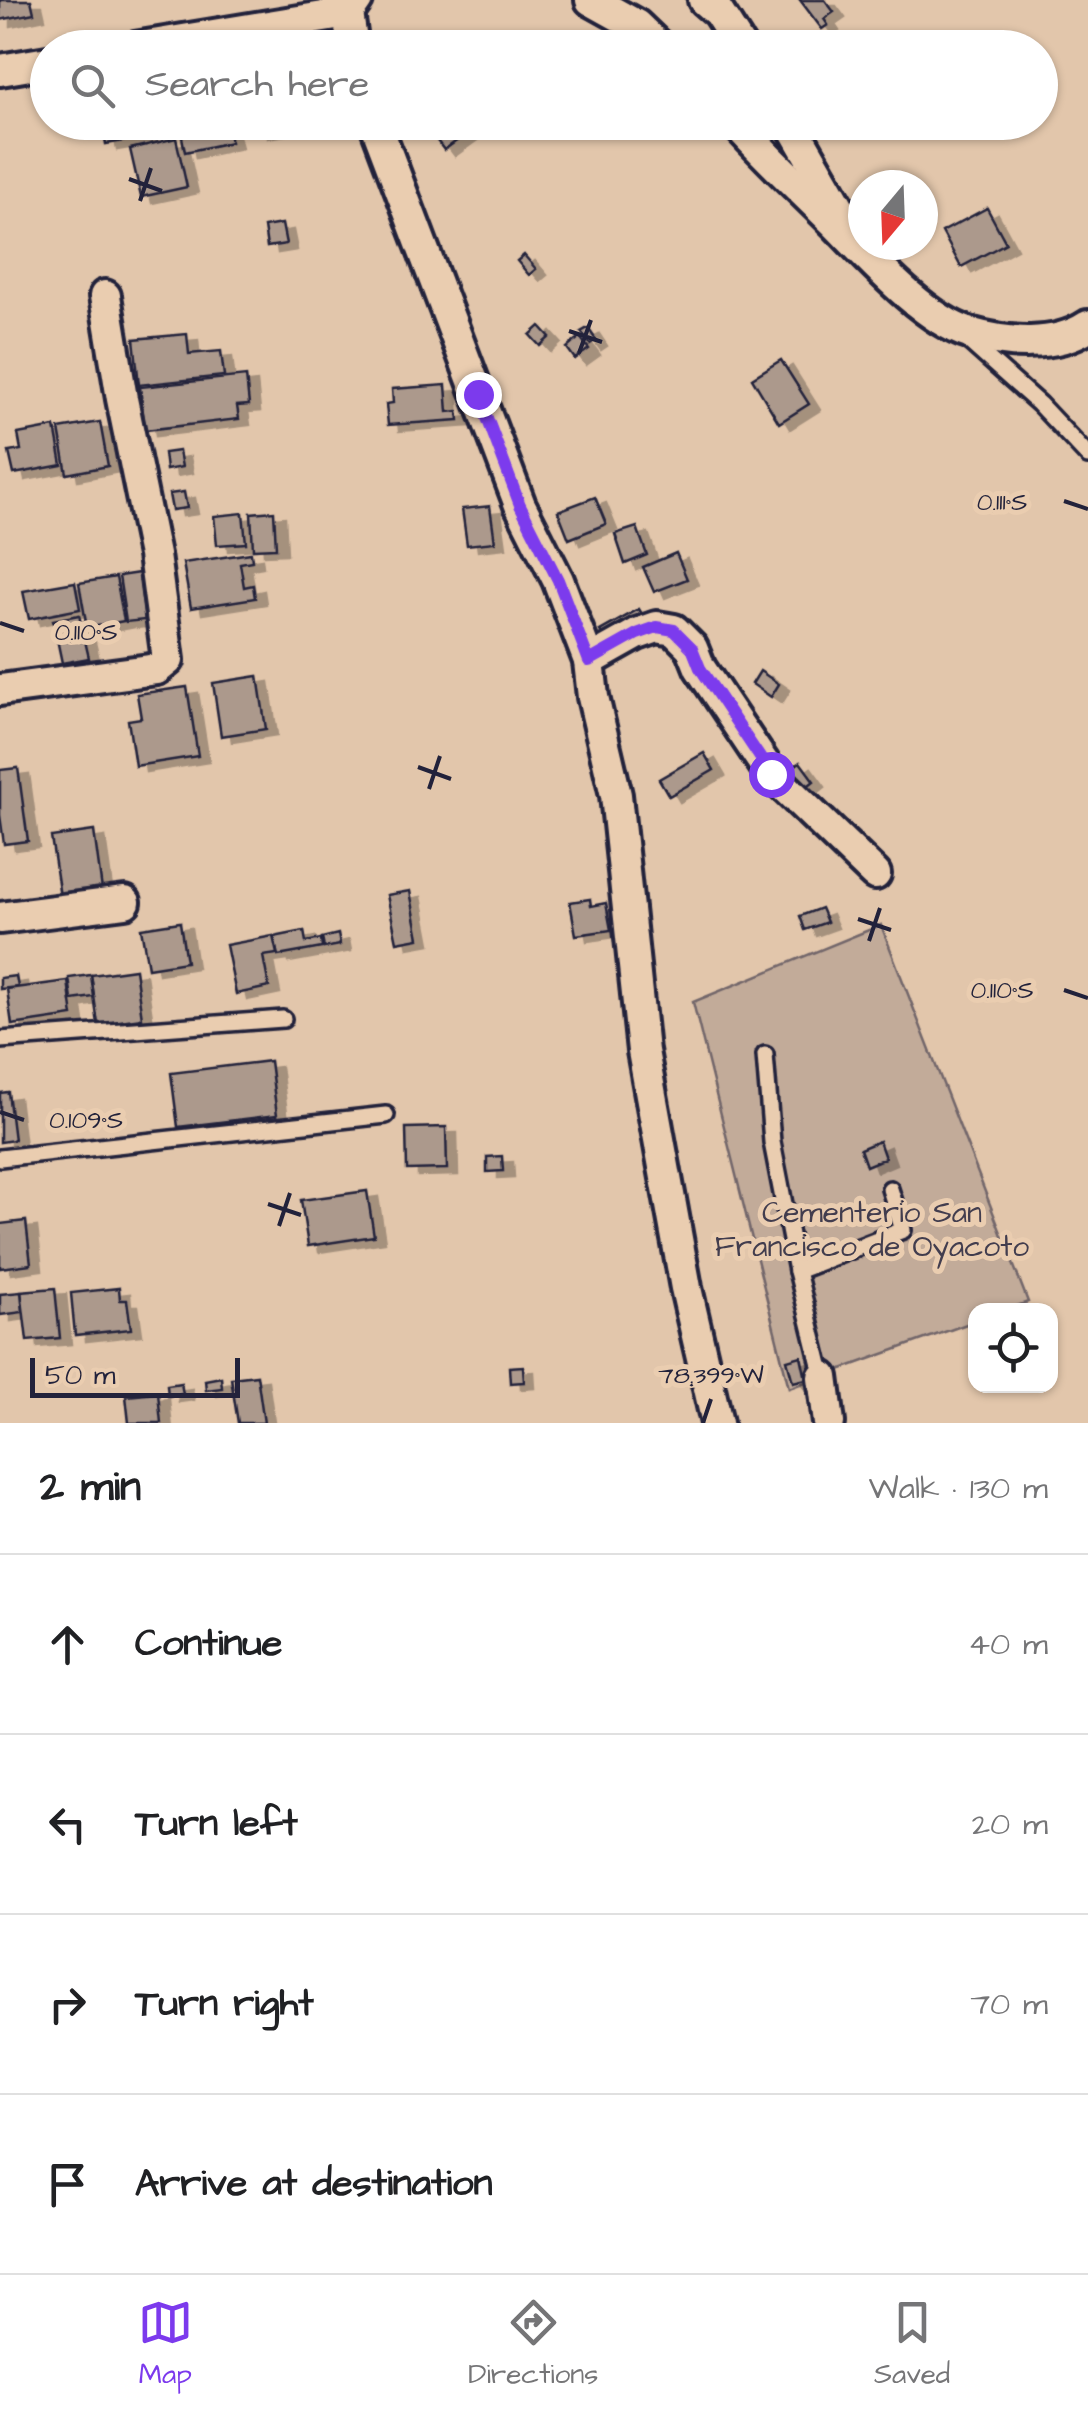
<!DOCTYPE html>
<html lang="en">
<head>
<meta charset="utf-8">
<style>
  :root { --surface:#fff; --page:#f2f2f2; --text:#202124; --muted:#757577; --line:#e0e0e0; --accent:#7c3aed }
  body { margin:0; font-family:"Architects Daughter",sans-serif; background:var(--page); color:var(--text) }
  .controls { position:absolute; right:30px; bottom:30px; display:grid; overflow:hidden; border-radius:20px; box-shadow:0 2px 8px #0004 }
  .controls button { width:90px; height:90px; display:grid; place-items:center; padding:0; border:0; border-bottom:2px solid var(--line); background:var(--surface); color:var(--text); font:50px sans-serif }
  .compass { position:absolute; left:848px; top:170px; width:90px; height:90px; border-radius:50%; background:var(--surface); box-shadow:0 2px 8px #0004; rotate:199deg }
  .scale { position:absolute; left:30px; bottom:25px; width:210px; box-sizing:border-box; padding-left:10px; border:5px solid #22223b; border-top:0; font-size:28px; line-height:35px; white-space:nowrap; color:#22223b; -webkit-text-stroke:8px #eacdb0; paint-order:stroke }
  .stop { position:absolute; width:30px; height:30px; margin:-22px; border:8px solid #7c3aed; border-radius:50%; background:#fff }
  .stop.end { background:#7c3aed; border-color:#fff; box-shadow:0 2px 10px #0008 }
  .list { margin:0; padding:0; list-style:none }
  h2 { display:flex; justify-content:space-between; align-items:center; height:130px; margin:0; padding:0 40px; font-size:42px }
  h2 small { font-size:32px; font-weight:400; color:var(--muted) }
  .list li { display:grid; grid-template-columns:65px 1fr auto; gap:30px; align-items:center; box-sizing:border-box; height:180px; padding:0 40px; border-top:2px solid var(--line) }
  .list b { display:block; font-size:38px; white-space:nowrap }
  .list em { font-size:32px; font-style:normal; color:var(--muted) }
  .icon { flex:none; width:55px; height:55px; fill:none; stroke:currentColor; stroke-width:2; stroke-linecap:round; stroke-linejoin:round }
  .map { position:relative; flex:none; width:1088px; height:1423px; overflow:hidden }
  .search { position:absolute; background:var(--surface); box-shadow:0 2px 8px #0004; left:30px; right:30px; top:30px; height:110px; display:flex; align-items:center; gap:25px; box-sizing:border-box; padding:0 35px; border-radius:55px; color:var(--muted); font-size:38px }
  .sheet { height:850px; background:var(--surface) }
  nav { display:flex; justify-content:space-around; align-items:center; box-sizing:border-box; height:140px; border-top:2px solid var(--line); background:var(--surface); font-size:28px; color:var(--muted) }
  nav a { display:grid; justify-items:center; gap:5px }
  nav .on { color:var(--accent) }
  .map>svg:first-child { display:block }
  .green { fill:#c2ab99; stroke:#72666a; stroke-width:2.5 }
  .building { fill:#ac998c; stroke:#22223b; stroke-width:2.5; filter:url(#shadow) }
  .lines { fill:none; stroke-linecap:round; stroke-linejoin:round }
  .lane-casing { stroke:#22223b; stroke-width:22 }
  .street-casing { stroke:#22223b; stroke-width:38 }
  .lane { stroke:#eacdb0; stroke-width:15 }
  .street { stroke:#eacdb0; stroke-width:30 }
  .route { stroke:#7c3aed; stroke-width:12 }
  .ticks { fill:none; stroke:#22223b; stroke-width:4 }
  .labels { text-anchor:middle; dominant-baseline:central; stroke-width:10; stroke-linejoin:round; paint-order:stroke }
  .park-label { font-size:30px; fill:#423d4e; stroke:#eacdb0 }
  .ticks-label { font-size:25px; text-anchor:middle; fill:#22223b; stroke:#eacdb0; stroke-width:10; stroke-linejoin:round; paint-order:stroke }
</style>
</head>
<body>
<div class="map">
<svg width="1088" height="1423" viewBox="0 0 1088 1423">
  <defs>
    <filter id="shadow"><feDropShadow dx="11" dy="6" stdDeviation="0" flood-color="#0004"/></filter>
  </defs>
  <rect width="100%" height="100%" fill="#e2c6ab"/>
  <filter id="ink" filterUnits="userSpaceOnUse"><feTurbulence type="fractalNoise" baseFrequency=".01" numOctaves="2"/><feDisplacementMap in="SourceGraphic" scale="20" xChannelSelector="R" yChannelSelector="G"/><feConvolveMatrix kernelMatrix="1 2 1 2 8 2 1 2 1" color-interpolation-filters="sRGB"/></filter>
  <g filter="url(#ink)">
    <!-- green -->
    <polygon class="green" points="881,925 1028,1302 1006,1310 976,1310 975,1321 789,1388 693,1002"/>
    <!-- building -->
    <g class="building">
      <polygon points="0,0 31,0 34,13 0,20"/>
      <polygon points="800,0 825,0 834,12 824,19 828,25 822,29"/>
      <polygon points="452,27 461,48 434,48 430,37"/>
      <polygon points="102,122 144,122 147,137 106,144"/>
      <polygon points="179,122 226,122 231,142 185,152"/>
      <polygon points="256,122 302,122 302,124 257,132"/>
      <polygon points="429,122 483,122 444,150 425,125"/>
      <polygon points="176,138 187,187 141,197 130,149"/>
      <polygon points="987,208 1006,243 961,267 942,232"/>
      <polygon points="282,224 286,244 267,247 264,227"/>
      <polygon points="524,255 536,269 529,275 517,261"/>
      <polygon points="540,326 550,337 540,346 530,335"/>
      <polygon points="588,328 596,340 590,344 581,332"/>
      <polygon points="187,334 189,354 221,351 224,376 139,385 134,339"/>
      <polygon points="580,337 589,349 575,359 567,348"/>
      <polygon points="781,360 809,404 779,423 752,378"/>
      <polygon points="246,376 249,405 237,406 239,419 145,430 140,387"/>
      <polygon points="446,385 448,412 458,411 459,420 388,425 386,404 393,403 392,389"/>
      <polygon points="100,422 108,466 67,474 59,429"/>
      <polygon points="55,427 62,465 14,474 9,452 21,450 18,434"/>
      <polygon points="179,451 182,467 166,470 164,453"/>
      <polygon points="184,492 187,508 172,510 169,494"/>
      <polygon points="595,497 606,524 569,539 558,511"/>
      <polygon points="490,506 495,542 467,545 462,509"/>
      <polygon points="274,511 276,548 253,549 251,513"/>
      <polygon points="243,513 246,543 217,545 214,516"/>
      <polygon points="637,527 647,555 625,564 615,534"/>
      <polygon points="251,553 252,561 240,563 244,587 253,585 255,598 191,608 183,563"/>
      <polygon points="676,553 687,579 654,592 643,567"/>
      <polygon points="139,573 145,620 126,622 119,576"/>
      <polygon points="116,577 124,621 87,628 79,583"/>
      <polygon points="75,582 80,609 29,619 23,591"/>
      <polygon points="639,609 645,619 606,640 600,631"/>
      <polygon points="79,615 89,658 62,663 53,620"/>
      <polygon points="760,671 779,684 771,697 752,684"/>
      <polygon points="258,676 266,729 221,736 213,683"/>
      <polygon points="187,687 198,756 135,766 128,720 141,718 137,694"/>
      <polygon points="704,753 714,770 669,796 659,779"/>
      <polygon points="776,753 789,770 800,762 814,781 795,796 769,759"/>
      <polygon points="18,768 28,841 4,844 0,815 0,770"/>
      <polygon points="94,831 103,897 61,903 51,837"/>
      <polygon points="410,891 419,938 397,942 387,895"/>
      <polygon points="590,899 591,906 606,903 611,930 576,935 570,902"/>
      <polygon points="821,908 827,922 805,930 800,916"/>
      <polygon points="180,922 186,962 148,968 141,928"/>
      <polygon points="304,931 306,942 321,939 322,948 278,956 274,937"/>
      <polygon points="338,934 340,945 324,948 322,938"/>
      <polygon points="273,936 277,954 263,956 269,987 236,994 226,945"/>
      <polygon points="135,969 142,1018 98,1024 91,975"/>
      <polygon points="91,975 94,997 72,1000 69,978"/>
      <polygon points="16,976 18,987 0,989 0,978"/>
      <polygon points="68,981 73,1016 12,1025 7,989"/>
      <polygon points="270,1061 277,1115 178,1127 171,1073"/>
      <polygon points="8,1092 14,1140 0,1142 0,1093"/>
      <polygon points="446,1127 447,1169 407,1170 406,1128"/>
      <polygon points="879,1141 885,1158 866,1166 860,1149"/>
      <polygon points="502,1156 503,1171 487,1172 487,1157"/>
      <polygon points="367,1191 374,1236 308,1246 301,1200"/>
      <polygon points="26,1221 31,1264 0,1268 0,1224"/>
      <polygon points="55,1288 60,1338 27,1341 21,1291"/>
      <polygon points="119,1288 120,1300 127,1300 131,1329 75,1335 71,1293"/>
      <polygon points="21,1292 23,1312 0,1315 0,1294"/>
      <polygon points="801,1356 806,1379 793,1382 787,1360"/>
      <polygon points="523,1366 524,1382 510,1383 509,1367"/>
      <polygon points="257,1375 264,1423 238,1423 231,1378"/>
      <polygon points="221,1377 222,1388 206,1390 205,1380"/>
      <polygon points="181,1383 183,1394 168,1396 167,1385"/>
      <polygon points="158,1393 161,1423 129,1423 126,1396"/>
    </g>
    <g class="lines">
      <defs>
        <g id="lane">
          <polyline points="965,338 1039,404 1088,456"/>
          <polyline points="0,1040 283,1019"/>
          <polyline points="765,1055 772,1142 797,1271 823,1377"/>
          <polyline points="0,1158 386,1115"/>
          <polyline points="797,1271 903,1230 890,1189"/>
        </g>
        <g id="street">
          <polyline points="591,0 636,25 660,48"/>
          <polyline points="704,0 718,12 741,48"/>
          <polyline points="348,13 353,48"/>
          <polyline points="135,48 348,13 357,0"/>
          <polyline points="0,70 48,62"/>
          <polyline points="375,122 520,505 558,580 589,661 593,697 616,795 643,1051 686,1288 717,1423"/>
          <path d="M735,122c31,35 65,66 98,99 34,34 90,98 136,112 37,11 86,15 119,-7"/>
          <polyline points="790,122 845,218"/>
          <polyline points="589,661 637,634 657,627 674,630 692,648 700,668 771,774 875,874"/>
          <polyline points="0,690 157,669 168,660 154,555 122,399 105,296"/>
          <polyline points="0,918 125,902"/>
          <polyline points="823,1377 829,1423"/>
        </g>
      </defs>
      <!-- lane casing -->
      <use href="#lane" class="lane-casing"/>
      <!-- street casing -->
      <use href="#street" class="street-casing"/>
      <!-- lane -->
      <use href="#lane" class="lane"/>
      <!-- street -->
      <use href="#street" class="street"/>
    </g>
  </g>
  <g class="lines" filter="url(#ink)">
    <!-- route -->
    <polyline class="route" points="478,394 520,505 558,580 589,661 637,634 657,627 674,630 692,648 700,668 771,774"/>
  </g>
  <!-- ticks -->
  <path class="ticks" d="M129,179l33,12M140,201l11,-33M569,331l33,11M579,353l12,-33M1064,501l24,8M0,623l24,8M418,767l33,12M429,789l11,-33M858,919l33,11M869,941l11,-33M1064,990l24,8M0,1112l24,8M268,1204l33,11M279,1226l11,-33M703,1423l8,-24"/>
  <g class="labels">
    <!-- park labels -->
    <g class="park-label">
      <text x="872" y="1213">Cementerio San<tspan x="872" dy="34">Francisco de Oyacoto</tspan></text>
    </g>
  </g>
  <g class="ticks-label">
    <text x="1002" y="510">0.111°S</text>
    <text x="86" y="640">0.110°S</text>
    <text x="1002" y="998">0.110°S</text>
    <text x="86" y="1128">0.109°S</text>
    <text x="711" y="1383">78.399°W</text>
  </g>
</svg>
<div class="controls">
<button><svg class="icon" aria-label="locate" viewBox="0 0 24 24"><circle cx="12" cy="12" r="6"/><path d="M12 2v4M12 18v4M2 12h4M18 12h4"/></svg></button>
</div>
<svg class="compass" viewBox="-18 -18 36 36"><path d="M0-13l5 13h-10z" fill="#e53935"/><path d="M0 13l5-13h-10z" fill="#757577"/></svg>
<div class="scale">50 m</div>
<div class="stop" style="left:771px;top:774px"></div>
<div class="stop end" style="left:478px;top:394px"></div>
<div class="search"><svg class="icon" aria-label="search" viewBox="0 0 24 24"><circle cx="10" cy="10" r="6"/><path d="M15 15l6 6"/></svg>Search here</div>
</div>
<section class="sheet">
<h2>2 min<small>Walk · 130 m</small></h2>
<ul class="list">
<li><svg class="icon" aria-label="ahead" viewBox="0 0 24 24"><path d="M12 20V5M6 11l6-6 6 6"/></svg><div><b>Continue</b></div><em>40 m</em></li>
<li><svg class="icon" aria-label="left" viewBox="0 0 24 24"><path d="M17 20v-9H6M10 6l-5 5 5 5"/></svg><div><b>Turn left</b></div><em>20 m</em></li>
<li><svg class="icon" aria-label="right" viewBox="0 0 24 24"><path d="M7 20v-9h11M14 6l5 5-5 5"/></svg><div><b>Turn right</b></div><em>70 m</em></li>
<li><svg class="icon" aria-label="arrive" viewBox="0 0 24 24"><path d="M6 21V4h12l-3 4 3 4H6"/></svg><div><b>Arrive at destination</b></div></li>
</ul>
</section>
<nav>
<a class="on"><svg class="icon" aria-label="map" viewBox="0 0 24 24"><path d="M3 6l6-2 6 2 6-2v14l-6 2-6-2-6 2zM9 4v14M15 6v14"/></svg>Map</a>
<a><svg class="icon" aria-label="directions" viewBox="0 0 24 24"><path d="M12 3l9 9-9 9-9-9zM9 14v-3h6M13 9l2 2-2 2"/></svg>Directions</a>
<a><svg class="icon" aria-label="saved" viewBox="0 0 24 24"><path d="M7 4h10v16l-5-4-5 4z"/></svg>Saved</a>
</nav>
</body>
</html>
